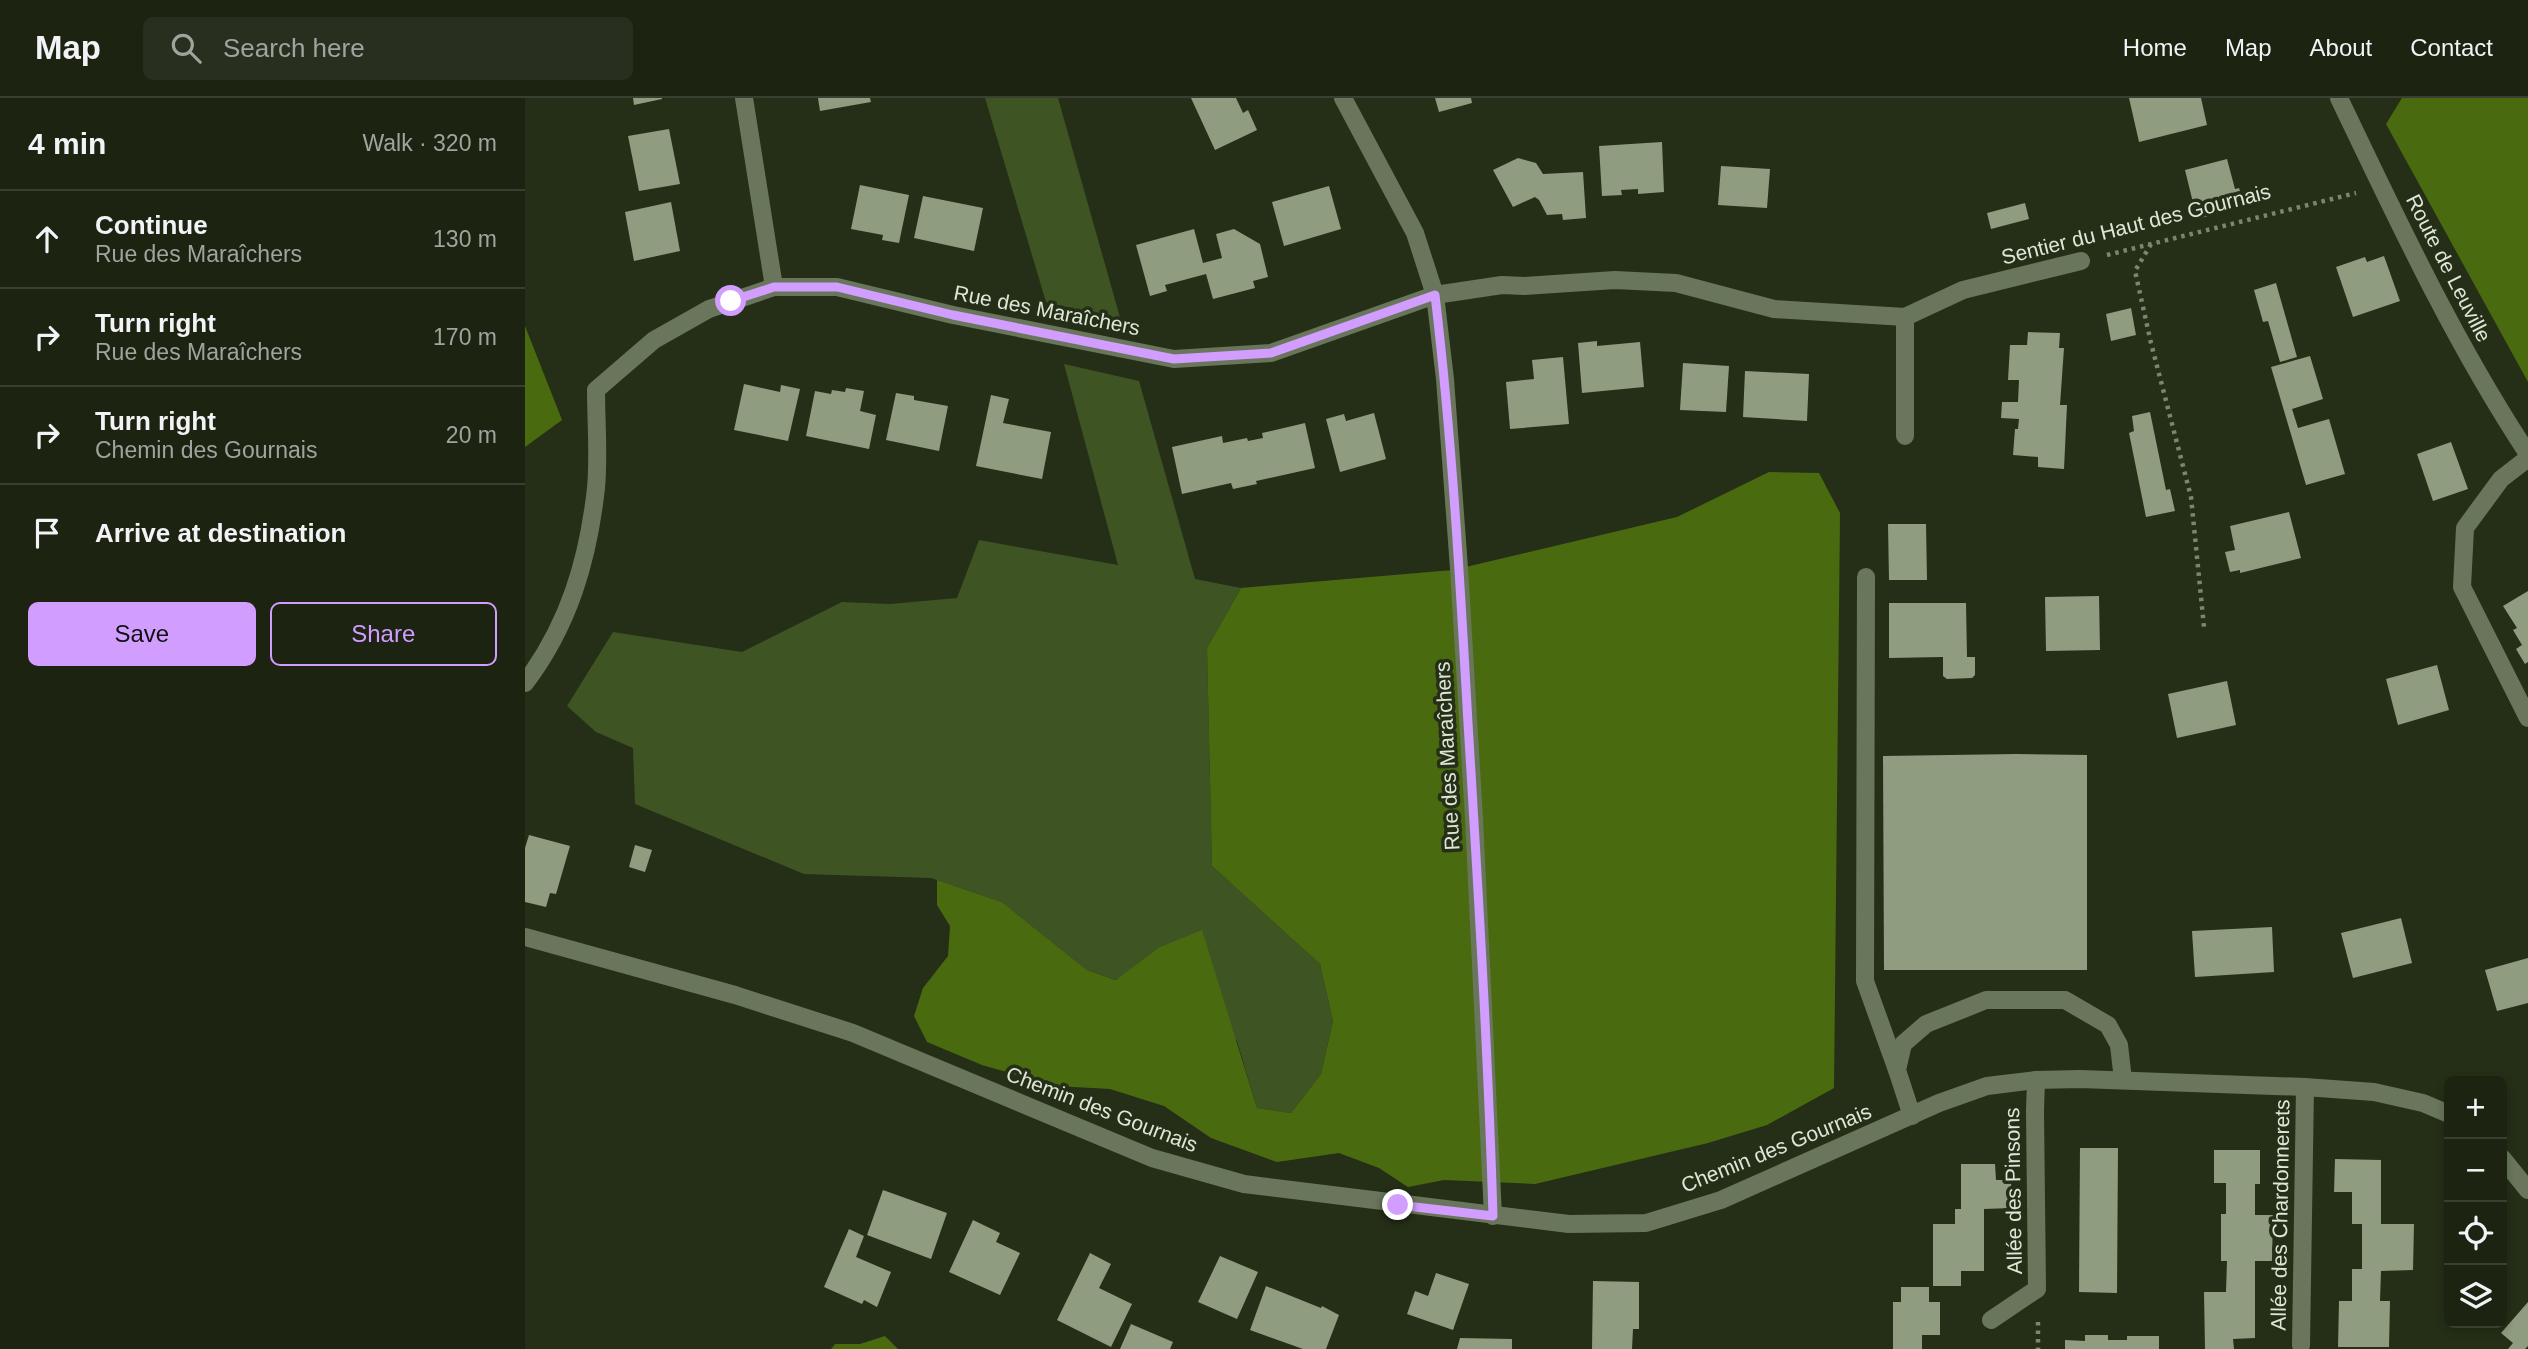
<!DOCTYPE html>
<html lang="en">
<head>
<meta charset="utf-8">
<style>
  :root { --surface:#1c2311; --page:#292f1f; --text:#f1f3f6; --muted:#a0a49f; --line:#3a4031; --accent:#d19dfe }
  body { margin:0; font-family:Helvetica,sans-serif; background:var(--page); color:var(--text) }
  .controls { position:absolute; right:21px; bottom:21px; display:grid; overflow:hidden; border-radius:10px; box-shadow:0 4px 10px #0003 }
  .controls button { width:63px; height:63px; display:grid; place-items:center; padding:0; border:0; border-bottom:2px solid var(--line); background:var(--surface); color:var(--text); font:35px sans-serif }
  .stop { position:absolute; width:21px; height:21px; margin:-16px; border:5px solid #d19dfe; border-radius:50%; background:#fff }
  .stop.end { background:#d19dfe; border-color:#fff; box-shadow:0 2px 7px #0008 }
  .list { margin:0; padding:0; list-style:none }
  h2 { display:flex; justify-content:space-between; align-items:center; height:91px; margin:0; padding:0 28px; font-size:30px }
  h2 small { font-size:23px; font-weight:400; color:var(--muted) }
  .list li { display:grid; grid-template-columns:46px 1fr auto; gap:21px; align-items:center; box-sizing:border-box; height:98px; padding:0 28px; border-top:2px solid var(--line) }
  .list b { display:block; font-size:26px; white-space:nowrap }
  .list p { margin:0; font-size:23px; white-space:nowrap; color:var(--muted) }
  .list em { font-size:23px; font-style:normal; color:var(--muted) }
  .actions { display:flex; gap:14px; padding:21px 28px }
  .actions a { flex:1; padding:16px 0; border:2px solid var(--accent); border-radius:10px; text-align:center; font-size:24px; color:var(--accent) }
  .actions .main { background:var(--accent); color:#111 }
  .icon { flex:none; width:38px; height:38px; fill:none; stroke:currentColor; stroke-width:2; stroke-linecap:round; stroke-linejoin:round }
  .map { position:relative; flex:none; width:2003px; height:1251px; overflow:hidden }
  header { display:flex; align-items:center; gap:42px; box-sizing:border-box; height:98px; padding:0 35px; background:var(--surface); border-bottom:2px solid var(--line) }
  header strong { font-size:33px }
  nav { display:flex; gap:38px; margin-inline-start:auto; font-size:24px }
  .search { width:490px; height:63px; background:var(--page); display:flex; align-items:center; gap:18px; box-sizing:border-box; padding:0 24px; border-radius:10px; color:var(--muted); font-size:26px }
  main { display:flex }
  aside { flex:1; background:var(--surface) }
  .map>svg:first-child { display:block }
  .green { fill:#3f5423 }
  .forest { fill:#4a6a0f }
  .building { fill:#8f9c80 }
  .lines { fill:none; stroke-linecap:round; stroke-linejoin:round }
  .path { stroke:#7c8571; stroke-width:4.5; stroke-dasharray:3.5 5; stroke-linecap:butt }
  .service { stroke:#69765b; stroke-width:18 }
  .minor { stroke:#69765b; stroke-width:18 }
  .tertiary { stroke:#69765b; stroke-width:18 }
  .route { stroke:#d19dfe; stroke-width:9 }
  .labels { text-anchor:middle; dominant-baseline:central; stroke-width:7; stroke-linejoin:round; paint-order:stroke }
  .street-label { font-size:21px; fill:#dee6d7; stroke:#252f17 }
</style>
</head>
<body>
<header>
<strong>Map</strong>
<div class="search"><svg class="icon" aria-label="search" viewBox="0 0 24 24"><circle cx="10" cy="10" r="6"/><path d="M15 15l6 6"/></svg>Search here</div>
<nav><a>Home</a><a>Map</a><a>About</a><a>Contact</a></nav>
</header>
<main>
<aside>
<h2>4 min<small>Walk · 320 m</small></h2>
<ul class="list">
<li><svg class="icon" aria-label="ahead" viewBox="0 0 24 24"><path d="M12 20V5M6 11l6-6 6 6"/></svg><div><b>Continue</b><p>Rue des Maraîchers</p></div><em>130 m</em></li>
<li><svg class="icon" aria-label="right" viewBox="0 0 24 24"><path d="M7 20v-9h11M14 6l5 5-5 5"/></svg><div><b>Turn right</b><p>Rue des Maraîchers</p></div><em>170 m</em></li>
<li><svg class="icon" aria-label="right" viewBox="0 0 24 24"><path d="M7 20v-9h11M14 6l5 5-5 5"/></svg><div><b>Turn right</b><p>Chemin des Gournais</p></div><em>20 m</em></li>
<li><svg class="icon" aria-label="arrive" viewBox="0 0 24 24"><path d="M6 21V4h12l-3 4 3 4H6"/></svg><div><b>Arrive at destination</b></div></li>
</ul>
<div class="actions"><a class="main">Save</a><a>Share</a></div>
</aside>
<div class="map">
<svg width="2003" height="1251" viewBox="0 0 2003 1251">
  <rect width="100%" height="100%" fill="#252f17"/>
  <!-- green -->
  <g class="green">
    <polygon points="460,0 533,0 596,223 521,204"/>
    <polygon points="539,266 614,283 670,481 716,490 682,550 687,768 795,866 808,923 796,976 766,1015 732,1010 712,943 633,850 592,882 562,872 477,804 406,780 279,776 110,706 108,650 71,634 42,608 88,534 217,554 317,504 365,506 432,500 454,442 593,467"/>
  </g>
  <!-- forest -->
  <g class="forest">
    <polygon points="1877,0 2003,0 2003,284 1861,26"/>
    <polygon points="0,228 37,322 0,349"/>
    <polygon points="1244,374 1294,375 1315,415 1309,990 1242,1027 1183,1045 1010,1086 919,1082 883,1089 854,1070 814,1055 752,1064 686,1040 639,1008 585,991 531,988 457,967 402,944 389,918 398,890 423,858 425,828 412,807 412,782 477,804 562,872 591,882 633,850 677,832 732,1010 766,1015 796,976 808,923 795,866 687,768 682,550 716,490 928,472 1152,419"/>
    <polygon points="360,1238 373,1251 306,1251 310,1246 335,1246"/>
  </g>
  <!-- building -->
  <g class="building">
    <polygon points="108,0 137,0 137,1 109,7"/>
    <polygon points="293,0 345,0 346,4 295,13"/>
    <polygon points="666,0 711,0 718,15 723,12 732,32 690,52"/>
    <polygon points="910,0 946,0 947,5 914,14"/>
    <polygon points="1604,0 1676,0 1682,27 1614,44"/>
    <polygon points="144,31 155,86 114,93 103,38"/>
    <polygon points="1137,44 1139,94 1113,96 1113,91 1096,92 1097,97 1077,98 1074,48"/>
    <polygon points="993,60 1011,65 1018,76 1058,74 1061,120 1038,122 1037,116 1022,117 1014,102 1010,99 988,109 968,72"/>
    <polygon points="1702,61 1710,91 1714,90 1720,108 1672,121 1660,72"/>
    <polygon points="1196,68 1245,71 1242,110 1193,107"/>
    <polygon points="335,87 384,97 374,145 357,142 358,137 326,131"/>
    <polygon points="804,88 816,131 759,148 747,104"/>
    <polygon points="398,98 458,110 449,153 389,140"/>
    <polygon points="146,104 155,153 109,163 100,114"/>
    <polygon points="1500,105 1504,121 1466,131 1462,115"/>
    <polygon points="669,131 678,165 697,160 691,136 709,131 735,146 743,179 728,183 730,190 688,201 681,176 640,187 642,193 625,198 611,147"/>
    <polygon points="1859,158 1875,203 1828,219 1811,169 1840,159 1842,164"/>
    <polygon points="1751,185 1772,259 1755,264 1743,223 1738,224 1729,192"/>
    <polygon points="1606,210 1611,237 1586,243 1581,216"/>
    <polygon points="1503,234 1535,235 1534,250 1539,250 1535,307 1542,307 1539,371 1513,369 1513,359 1488,357 1490,331 1493,331 1494,321 1476,320 1477,304 1493,304 1494,282 1483,282 1485,247 1502,247"/>
    <polygon points="1072,243 1072,248 1115,244 1119,289 1057,295 1053,245"/>
    <polygon points="1785,258 1798,301 1767,311 1773,330 1804,321 1820,376 1781,387 1746,269"/>
    <polygon points="1038,259 1044,326 985,331 981,284 1009,281 1007,262"/>
    <polygon points="1158,265 1204,268 1201,314 1155,312"/>
    <polygon points="1220,273 1284,276 1282,323 1218,319"/>
    <polygon points="219,286 255,294 256,287 275,291 263,343 209,332"/>
    <polygon points="321,290 339,293 335,313 351,317 344,351 281,338 290,293 306,296 307,292 320,294"/>
    <polygon points="371,295 389,298 389,302 423,308 414,353 361,342"/>
    <polygon points="466,297 484,301 478,325 526,334 517,381 451,368"/>
    <polygon points="1625,314 1641,392 1645,391 1650,413 1621,419 1604,335 1609,333 1607,318"/>
    <polygon points="849,315 861,361 815,374 801,321 819,316 821,323"/>
    <polygon points="780,325 790,370 731,383 732,386 708,391 706,385 657,396 647,349 697,338 698,345 722,340 723,343 738,340 737,335"/>
    <polygon points="1926,344 1943,391 1908,403 1892,356"/>
    <polygon points="1764,414 1776,460 1715,475 1715,472 1705,474 1700,454 1710,452 1705,428"/>
    <polygon points="1363,426 1401,426 1402,482 1364,482"/>
    <polygon points="2003,493 2003,564 2000,566 1991,551 1997,547 1988,532 1992,530 1978,508"/>
    <polygon points="1574,498 1575,552 1521,553 1520,499"/>
    <polygon points="1364,505 1441,505 1442,559 1450,559 1450,577 1447,580 1422,581 1418,578 1418,559 1364,560"/>
    <polygon points="1912,567 1924,612 1873,627 1861,581"/>
    <polygon points="1702,583 1711,627 1652,640 1643,596"/>
    <polygon points="1491,656 1562,657 1562,872 1359,872 1358,658"/>
    <polygon points="4,737 45,748 31,796 25,795 21,809 0,804 0,750"/>
    <polygon points="110,747 127,752 120,774 104,769"/>
    <polygon points="1876,820 1887,865 1828,880 1816,835"/>
    <polygon points="1747,829 1749,874 1670,879 1667,833"/>
    <polygon points="2003,860 2003,905 1972,913 1960,872"/>
    <polygon points="1555,1050 1593,1050 1592,1195 1554,1194"/>
    <polygon points="1689,1052 1735,1052 1735,1086 1730,1086 1730,1117 1748,1117 1747,1163 1730,1163 1730,1240 1708,1241 1709,1251 1680,1251 1679,1194 1701,1194 1702,1163 1696,1163 1696,1116 1701,1116 1701,1085 1689,1085"/>
    <polygon points="1810,1061 1856,1062 1856,1126 1889,1126 1888,1172 1856,1173 1855,1203 1865,1203 1864,1249 1813,1249 1814,1203 1827,1203 1827,1171 1837,1171 1837,1126 1827,1126 1827,1094 1809,1094"/>
    <polygon points="1436,1066 1470,1066 1471,1082 1486,1082 1487,1110 1459,1111 1459,1173 1436,1173 1436,1188 1408,1188 1408,1126 1430,1126 1430,1111 1436,1111"/>
    <polygon points="358,1092 422,1115 406,1161 342,1137"/>
    <polygon points="448,1122 475,1135 471,1144 495,1155 475,1197 424,1174"/>
    <polygon points="324,1131 339,1138 331,1159 366,1174 352,1209 339,1202 337,1206 299,1189"/>
    <polygon points="565,1155 586,1166 574,1190 607,1206 586,1249 532,1222"/>
    <polygon points="695,1158 733,1174 712,1221 673,1204"/>
    <polygon points="911,1175 944,1186 928,1232 882,1216 890,1193 903,1198"/>
    <polygon points="1068,1183 1114,1184 1114,1231 1108,1231 1107,1251 1067,1251"/>
    <polygon points="741,1188 796,1210 797,1208 814,1217 801,1251 778,1251 725,1232"/>
    <polygon points="1376,1189 1404,1189 1404,1204 1415,1204 1415,1237 1397,1237 1397,1251 1368,1251 1368,1204 1376,1204"/>
    <polygon points="2003,1204 2003,1248 2000,1251 1983,1251 1988,1245 1976,1235"/>
    <polygon points="606,1226 648,1244 645,1251 595,1251"/>
    <polygon points="1560,1237 1583,1237 1583,1242 1602,1242 1602,1238 1634,1238 1634,1251 1540,1251 1540,1242 1560,1243"/>
    <polygon points="935,1240 987,1241 987,1251 932,1251"/>
  </g>
  <g class="lines">
    <!-- path -->
    <g class="path">
      <polyline points="1626,146 1610,173 1626,245 1666,399 1679,529"/>
      <polyline points="1582,157 1831,95"/>
      <polyline points="1513,1224 1513,1251"/>
    </g>
    <!-- service -->
    <g class="service">
      <polyline points="1341,479 1340,883 1372,972"/>
      <polyline points="1387,1018 1372,972 1378,946 1401,926 1461,902 1540,902 1583,927 1594,947 1598,982"/>
    </g>
    <!-- minor -->
    <g class="minor">
      <polyline points="219,0 249,189"/>
      <polyline points="818,0 890,135 910,197 920,281 934,470 949,720 968,1118"/>
      <polyline points="1380,219 1438,192 1556,163"/>
      <polyline points="2003,360 1976,381 1940,430 1937,489 2003,620"/>
      <path d="M0,585c44,-58 63,-123 71,-195 3,-32 0,-66 0,-98l58,-50 55,-31 65,-22h63l116,28 221,44 97,-6 164,-58 67,-10 22,1 91,-6 61,3 98,26 131,8v119"/>
      <polyline points="0,839 210,897 328,935 627,1060 719,1086 1044,1126 1121,1125 1196,1102 1414,1005 1462,988 1511,982 1555,981 1780,989 1849,994 1898,1005 1924,1016"/>
      <polyline points="1977,1060 2003,1092"/>
      <polyline points="1466,1222 1512,1191 1510,1013 1511,982"/>
      <polyline points="1776,1247 1780,989"/>
    </g>
    <!-- tertiary -->
    <path class="tertiary" d="M1814,0c58,121 115,244 189,356"/>
  </g>
  <g class="lines">
    <!-- route -->
    <path class="route" d="M206,203l43,-14h63l116,28 221,44 97,-6 164,-58c17,142 25,285 33,428 10,164 20,328 25,493l-95,-11"/>
  </g>
  <g class="labels">
    <!-- street labels -->
    <g class="street-label">
      <text transform="translate(1611 126) rotate(-14)">Sentier du Haut des Gournais</text>
      <text transform="translate(1924 170) rotate(63)">Route de Leuville</text>
      <text transform="translate(522 212) rotate(11)">Rue des Maraîchers</text>
      <text transform="translate(922 658) rotate(-93)">Rue des Maraîchers</text>
      <text transform="translate(577 1011) rotate(21)">Chemin des Gournais</text>
      <text transform="translate(1251 1050) rotate(-22)">Chemin des Gournais</text>
      <text transform="translate(1488 1093) rotate(-91)">Allée des Pinsons</text>
      <text transform="translate(1755 1117) rotate(-89)">Allée des Chardonnerets</text>
    </g>
  </g>
</svg>
<div class="controls">
<button>+</button>
<button>−</button>
<button><svg class="icon" aria-label="locate" viewBox="0 0 24 24"><circle cx="12" cy="12" r="6"/><path d="M12 2v4M12 18v4M2 12h4M18 12h4"/></svg></button>
<button><svg class="icon" aria-label="layers" viewBox="0 0 24 24"><path d="M12 4l9 5-9 5-9-5zM3 14l9 5 9-5"/></svg></button>
</div>
<div class="stop" style="left:206px;top:203px"></div>
<div class="stop end" style="left:873px;top:1107px"></div>
</div>
</main>
</body>
</html>
